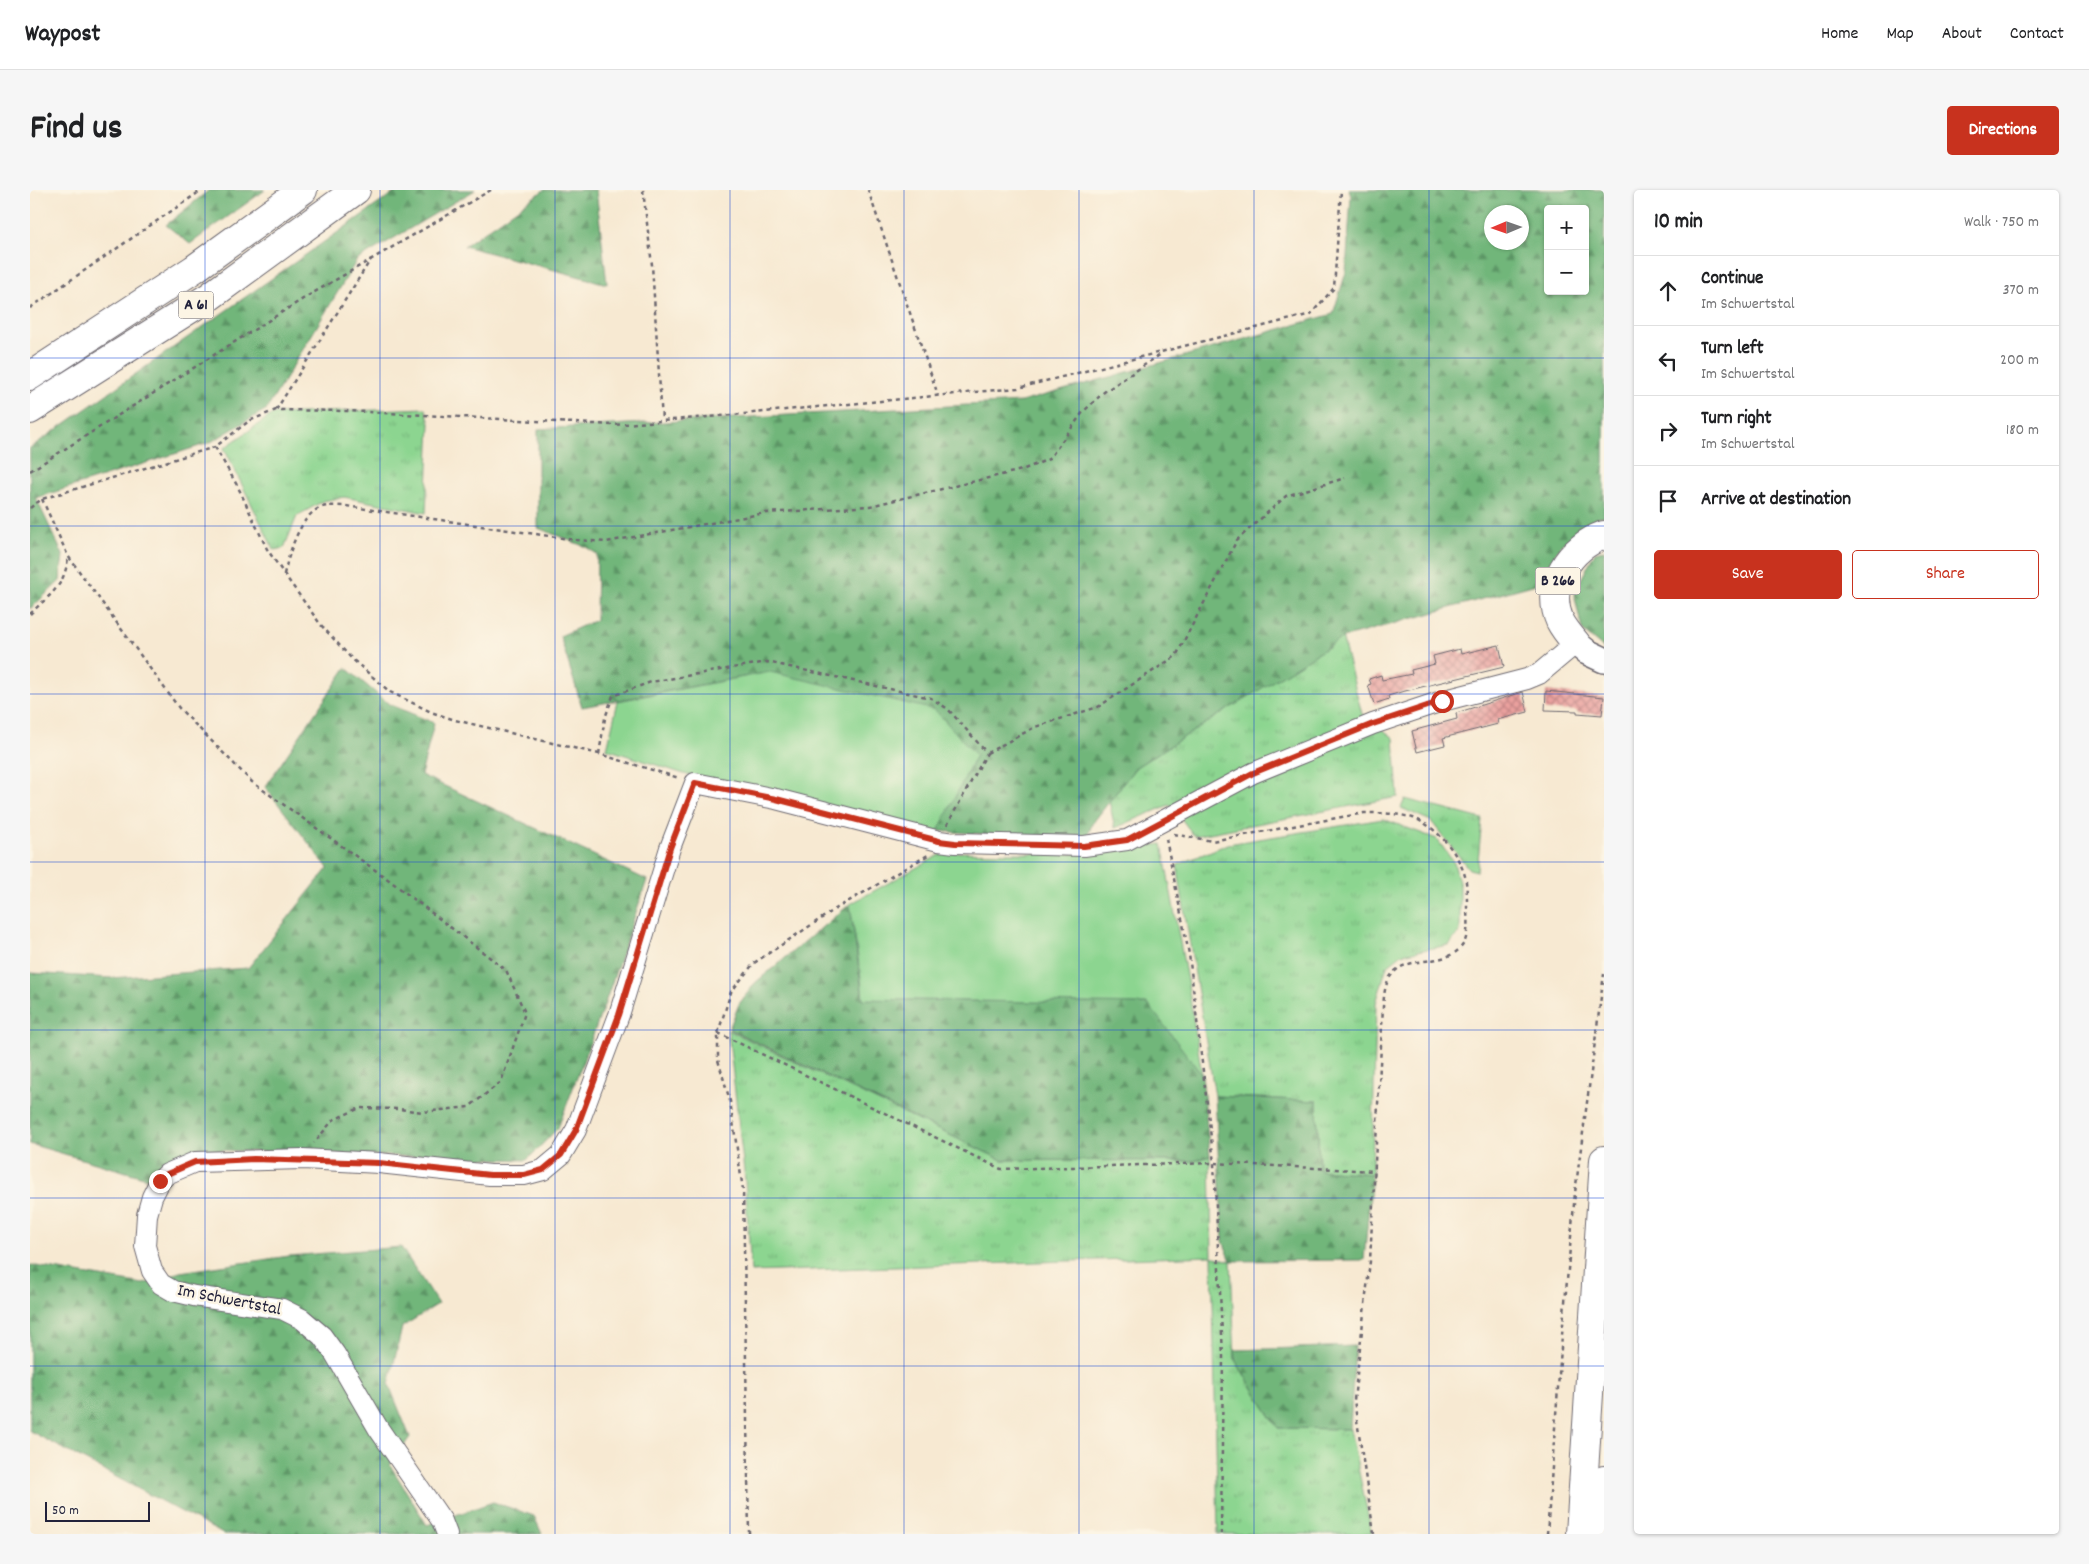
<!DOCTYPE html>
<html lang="en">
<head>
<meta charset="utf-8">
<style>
  :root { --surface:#fff; --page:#f6f6f6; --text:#202124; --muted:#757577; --line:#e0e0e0; --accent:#c8321e }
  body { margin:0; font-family:Dekko,sans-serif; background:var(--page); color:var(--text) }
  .controls { position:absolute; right:15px; top:15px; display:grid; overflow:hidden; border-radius:5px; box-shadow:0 1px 4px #0004 }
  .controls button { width:45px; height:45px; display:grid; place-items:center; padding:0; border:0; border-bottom:1px solid var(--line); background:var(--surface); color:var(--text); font:25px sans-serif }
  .compass { position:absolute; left:1454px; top:15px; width:45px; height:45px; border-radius:50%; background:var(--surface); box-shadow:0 1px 4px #0004; rotate:268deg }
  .scale { position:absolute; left:15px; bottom:12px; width:105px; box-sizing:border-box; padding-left:5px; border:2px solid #22223b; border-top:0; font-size:14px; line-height:18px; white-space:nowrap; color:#22223b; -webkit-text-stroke:4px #fcf5e5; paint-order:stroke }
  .stop { position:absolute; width:15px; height:15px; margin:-11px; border:4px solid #c8321e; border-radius:50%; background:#fff }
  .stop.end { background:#c8321e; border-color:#fff; box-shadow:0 1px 5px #0008 }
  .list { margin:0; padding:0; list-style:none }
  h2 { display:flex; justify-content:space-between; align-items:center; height:65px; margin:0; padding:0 20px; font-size:21px }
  h2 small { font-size:16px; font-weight:400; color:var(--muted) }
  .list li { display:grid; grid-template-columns:32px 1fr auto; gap:15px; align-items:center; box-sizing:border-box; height:70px; padding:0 20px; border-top:1px solid var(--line) }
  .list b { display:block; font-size:19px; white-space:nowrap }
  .list p { margin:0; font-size:16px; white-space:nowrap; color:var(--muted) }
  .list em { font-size:16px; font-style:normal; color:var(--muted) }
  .actions { display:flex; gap:10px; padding:15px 20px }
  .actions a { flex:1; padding:11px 0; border:1px solid var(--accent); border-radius:5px; text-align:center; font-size:18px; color:var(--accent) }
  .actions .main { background:var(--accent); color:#fff }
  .icon { flex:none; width:28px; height:28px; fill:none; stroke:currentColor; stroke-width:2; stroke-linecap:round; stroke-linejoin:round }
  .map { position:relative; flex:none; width:1574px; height:1344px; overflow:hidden; border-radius:5px }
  header { display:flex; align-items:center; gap:30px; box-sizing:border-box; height:70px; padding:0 25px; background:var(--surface); border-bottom:1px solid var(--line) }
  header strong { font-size:24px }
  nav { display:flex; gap:28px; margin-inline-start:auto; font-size:18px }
  .intro { display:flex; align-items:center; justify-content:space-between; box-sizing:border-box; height:120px; padding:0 30px }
  h1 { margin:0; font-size:35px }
  .button { padding:12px 22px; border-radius:5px; background:var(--accent); color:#fff; font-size:18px; font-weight:700 }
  main { display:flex; gap:30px; padding:0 30px }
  aside { flex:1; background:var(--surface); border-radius:5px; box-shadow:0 1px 4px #0004 }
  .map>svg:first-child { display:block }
  .grass { fill:url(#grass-tufts); stroke:#577c66 }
  .forest { fill:url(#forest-firs); stroke:#4a6c5a; fill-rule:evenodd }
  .garden { fill:#8cd590; stroke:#577c66 }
  .building { fill:url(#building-cross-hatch) }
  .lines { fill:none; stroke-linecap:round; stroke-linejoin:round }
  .minor-casing { stroke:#6d6870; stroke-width:22 }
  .major-casing { stroke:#6d6870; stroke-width:28 }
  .highway-casing { stroke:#6d6870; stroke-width:30 }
  .path { stroke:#6d6870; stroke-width:2.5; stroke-dasharray:4 4; stroke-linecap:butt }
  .minor { stroke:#fff; stroke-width:20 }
  .major { stroke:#fff; stroke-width:25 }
  .highway { stroke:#fff; stroke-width:28 }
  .route { stroke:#c8321e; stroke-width:6 }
  .grid { fill:none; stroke:#1d4ed8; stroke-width:1; stroke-opacity:0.55 }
  .labels { text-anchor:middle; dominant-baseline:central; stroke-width:5; stroke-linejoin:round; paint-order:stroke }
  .shield { fill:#fcf5e5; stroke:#63616e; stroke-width:1 }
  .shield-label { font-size:16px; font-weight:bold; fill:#22223b }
  .street-label { font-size:18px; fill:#22223b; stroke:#fcf5e5 }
</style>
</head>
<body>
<header>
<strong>Waypost</strong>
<nav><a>Home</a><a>Map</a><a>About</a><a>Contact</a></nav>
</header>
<div class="intro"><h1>Find us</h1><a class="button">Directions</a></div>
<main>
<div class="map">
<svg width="1574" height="1344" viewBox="0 0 1574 1344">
  <defs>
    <pattern id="grass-tufts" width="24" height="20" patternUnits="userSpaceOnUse" patternTransform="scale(1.25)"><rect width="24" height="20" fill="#8cd590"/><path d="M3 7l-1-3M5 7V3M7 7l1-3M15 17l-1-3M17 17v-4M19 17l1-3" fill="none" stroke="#78b77d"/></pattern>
    <pattern id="forest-firs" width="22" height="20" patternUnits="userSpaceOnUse" patternTransform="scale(1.25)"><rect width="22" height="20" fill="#71b67a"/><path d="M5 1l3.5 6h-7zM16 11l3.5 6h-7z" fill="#5c9465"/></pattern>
    <pattern id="building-cross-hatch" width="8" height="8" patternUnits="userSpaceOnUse" patternTransform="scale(1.25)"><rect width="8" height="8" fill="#eaa09e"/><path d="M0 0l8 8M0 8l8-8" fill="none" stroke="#bd8282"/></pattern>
  </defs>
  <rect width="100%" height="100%" fill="#fcf5e5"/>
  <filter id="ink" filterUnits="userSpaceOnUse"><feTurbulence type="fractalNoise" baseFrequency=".02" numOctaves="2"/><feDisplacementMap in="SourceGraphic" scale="10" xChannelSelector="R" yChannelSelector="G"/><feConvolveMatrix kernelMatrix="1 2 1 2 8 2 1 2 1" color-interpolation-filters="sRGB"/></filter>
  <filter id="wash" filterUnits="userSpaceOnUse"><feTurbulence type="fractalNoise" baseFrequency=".0096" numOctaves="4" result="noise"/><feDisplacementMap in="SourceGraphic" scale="20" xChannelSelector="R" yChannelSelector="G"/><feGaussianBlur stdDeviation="1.12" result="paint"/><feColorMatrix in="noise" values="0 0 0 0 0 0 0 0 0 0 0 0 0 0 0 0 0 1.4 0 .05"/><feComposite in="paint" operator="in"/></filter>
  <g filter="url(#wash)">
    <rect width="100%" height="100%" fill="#f7e9d2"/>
    <!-- grass -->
    <g class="grass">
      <polygon points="395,218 400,233 396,323 314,307 293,311 267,326 254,358 244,360 194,258 243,224"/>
      <polygon points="1312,447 1332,524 1364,548 1368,607 1164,646 1150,627 1139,615 1085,638 1079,611 1106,577"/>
      <polygon points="1375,609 1452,629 1447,681 1439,679 1401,631 1371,618"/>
      <polygon points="1353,629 1407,649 1424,673 1430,696 1430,741 1419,755 1372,764 1357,776 1346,813 1342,984 1289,980 1287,911 1185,906 1147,675 1198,654"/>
      <polygon points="698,840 972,970 1164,971 1180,966 1182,1066 1201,1071 1205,1170 1248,1238 1320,1239 1342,1344 1188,1344 1182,1066 721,1082 715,990"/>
    </g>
    <!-- forest -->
    <g class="forest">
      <polygon points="179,0 235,0 160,54 136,35"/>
      <polygon points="368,0 445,0 327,70 237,219 179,253 6,308 33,365 30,391 0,419 0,258"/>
      <polygon points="514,0 566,0 577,94 434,56"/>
      <path d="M1319,0h255v326l-6,1 -36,27 -26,40 -194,54 -206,129 -44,57 -6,17 -148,-10 38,-76 -206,-83 -188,35 -22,-71 36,-16 1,-66 -11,-7 -48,-19v-99l483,-27 312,-88 13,-42 5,-76zM1518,19h37v82h-37zM1462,22h30v30h-30z"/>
      <polygon points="1574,360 1574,459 1552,440 1544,403 1565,362"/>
      <polygon points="316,478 359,514 404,533 391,585 617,690 575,813 528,938 497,970 180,960 147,972 117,988 0,954 0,783 81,788 218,778 298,678 235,597"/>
      <polygon points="820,714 833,809 1119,814 1172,885 1180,966 1164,971 972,970 699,839 709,814 725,793"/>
      <polygon points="1185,906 1287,911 1289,980 1342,984 1334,1070 1201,1071 1193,1051"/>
      <polygon points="371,1057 408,1114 372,1137 359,1195 380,1247 360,1275 397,1335 463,1312 504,1326 512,1344 193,1344 0,1241 0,1075 113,1094 150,1082 259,1066"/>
      <polygon points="1325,1156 1320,1239 1248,1238 1205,1170 1205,1160"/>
    </g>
    <!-- garden -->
    <g class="garden">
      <polygon points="740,482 905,520 946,565 908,641 654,584 577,559 588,511"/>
      <polygon points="1132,654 1159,801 1172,885 1118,814 833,809 831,788 820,714 915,662 1043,664"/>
    </g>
    <g id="blocks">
      <!-- building -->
      <g class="building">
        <polygon points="1469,455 1474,477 1371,502 1358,506 1359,509 1344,514 1338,495 1341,494 1339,489 1351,485 1352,490 1382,484 1381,480 1405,474 1403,466 1430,459 1431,464"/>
        <polygon points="1516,501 1574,507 1572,525 1547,523 1547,521 1515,520"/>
        <polygon points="1493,502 1498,522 1467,530 1468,534 1413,548 1415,555 1387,562 1382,541 1427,529 1426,523"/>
      </g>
    </g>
  </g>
  <g filter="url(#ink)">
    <use href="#blocks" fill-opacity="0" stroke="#6d6870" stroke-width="1"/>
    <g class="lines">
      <defs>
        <polyline id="minor" points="417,1344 412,1331 348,1238 305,1164 292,1146 272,1129 252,1119 164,1106 143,1101 131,1094 122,1081 115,1056 117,1025 122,1007 130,991 137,984 165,972 273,969 349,973 460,985 494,985 513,980 531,965 546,940 589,825 640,658 665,593 746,609 909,651 925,653 1054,656 1097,650 1223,583 1343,534 1412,511 1497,489 1509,484 1546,453"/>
        <polyline id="major" points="1546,453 1557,462 1574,470"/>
        <g id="highway">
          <polyline points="0,186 164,79 273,0"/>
          <polyline points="0,220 179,107 326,0"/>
          <path d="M1546,453c-6,-7 -12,-14 -16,-22 -16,-36 10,-74 44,-86"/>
          <polyline points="1550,1344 1574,970"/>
          <polyline points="1571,1344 1574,1290"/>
        </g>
      </defs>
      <!-- minor casing -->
      <use href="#minor" class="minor-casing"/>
      <!-- major casing -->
      <use href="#major" class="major-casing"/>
      <!-- highway casing -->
      <use href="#highway" class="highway-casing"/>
      <!-- path -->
      <g class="path">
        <polyline points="613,0 622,75 632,231"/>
        <polyline points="838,0 908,205"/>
        <polyline points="0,118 172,0"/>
        <polyline points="246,220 341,69"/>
        <polyline points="185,257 208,297 237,359 254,384 291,435 321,468 360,502 401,522 425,530 569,564 649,588"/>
        <polyline points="0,281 276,107 461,0"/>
        <polyline points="12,309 38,366 149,518 222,592 359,690 476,780 495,823 471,892 439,917 393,922 369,919 330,918 303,930 284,953"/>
        <polyline points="0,318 12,309 185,257 219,231 246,220 318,221 583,235 703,225 988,198 1281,124 1304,98 1311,0"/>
        <path d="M254,384c5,-20 16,-60 38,-67 7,-2 17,-1 24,-1l230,34 30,2 160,-29 104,-7 152,-36 27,-11 34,-47 21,-20 57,-38"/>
        <path d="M0,424c20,-20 35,-27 38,-57"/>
        <polyline points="957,563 1005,537 1068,517 1146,466 1207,350 1256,306 1315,288"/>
        <polyline points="569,564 575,528 583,506 621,492 737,472 901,508 918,519 957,563 917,635"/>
        <path d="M1144,644l38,7 152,-28c16,0 34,0 49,5 23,8 45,34 52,58 2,9 2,20 2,30 0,11 2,28 -3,37 -17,29 -64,6 -77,40 -3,7 -3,16 -4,23l-13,255 -16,139 20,134"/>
        <polyline points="1136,649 1159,764 1184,973 1193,1166 1191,1344"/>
        <polyline points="688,843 971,979 1184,973 1345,981"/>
        <polyline points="719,1344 713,1000 700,911 688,870 688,843 701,802 724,773 807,718 898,665"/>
        <polyline points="1517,1344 1532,1145 1545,1003 1574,784"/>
      </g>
      <!-- minor -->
      <use href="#minor" class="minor"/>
      <!-- major -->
      <use href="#major" class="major"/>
      <!-- highway -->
      <use href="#highway" class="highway"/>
    </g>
  </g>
  <g class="lines" filter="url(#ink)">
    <!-- route -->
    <polyline class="route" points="130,991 137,984 165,972 224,969 349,973 460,985 494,985 513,980 531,965 546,940 589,825 640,658 665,593 746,609 909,651 925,653 1054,656 1097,650 1223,583 1343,534 1412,511"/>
  </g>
  <!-- grid -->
  <path class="grid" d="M175,0v1344M350,0v1344M525,0v1344M700,0v1344M874,0v1344M1049,0v1344M1224,0v1344M1399,0v1344M0,168h1574M0,336h1574M0,504h1574M0,672h1574M0,840h1574M0,1008h1574M0,1176h1574"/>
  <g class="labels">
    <!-- shield labels -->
    <g class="shield">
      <rect x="148.5" y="101.5" width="35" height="27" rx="4"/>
      <rect x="1505.5" y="377.5" width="45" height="27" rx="4"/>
    </g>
    <g class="shield-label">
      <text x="166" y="115">A 61</text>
      <text x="1528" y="391">B 266</text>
    </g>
    <!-- street labels -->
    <g class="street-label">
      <text transform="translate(199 1111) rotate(11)">Im Schwertstal</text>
    </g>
  </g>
</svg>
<div class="controls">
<button>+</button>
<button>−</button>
</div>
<svg class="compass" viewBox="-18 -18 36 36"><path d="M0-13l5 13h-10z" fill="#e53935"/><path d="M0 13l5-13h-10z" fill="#757577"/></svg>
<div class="scale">50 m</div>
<div class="stop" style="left:1412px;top:511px"></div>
<div class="stop end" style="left:130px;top:991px"></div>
</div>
<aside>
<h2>10 min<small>Walk · 750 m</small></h2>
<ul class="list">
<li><svg class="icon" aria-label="ahead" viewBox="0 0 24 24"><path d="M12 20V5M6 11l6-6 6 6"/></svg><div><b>Continue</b><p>Im Schwertstal</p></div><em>370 m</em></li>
<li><svg class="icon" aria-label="left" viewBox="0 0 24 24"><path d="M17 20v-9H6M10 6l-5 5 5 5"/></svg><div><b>Turn left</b><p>Im Schwertstal</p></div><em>200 m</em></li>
<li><svg class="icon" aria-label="right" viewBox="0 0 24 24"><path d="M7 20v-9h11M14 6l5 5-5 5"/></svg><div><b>Turn right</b><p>Im Schwertstal</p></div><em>180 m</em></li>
<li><svg class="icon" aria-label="arrive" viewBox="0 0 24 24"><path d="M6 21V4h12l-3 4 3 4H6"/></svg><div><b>Arrive at destination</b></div></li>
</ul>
<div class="actions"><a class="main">Save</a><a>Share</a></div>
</aside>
</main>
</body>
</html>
